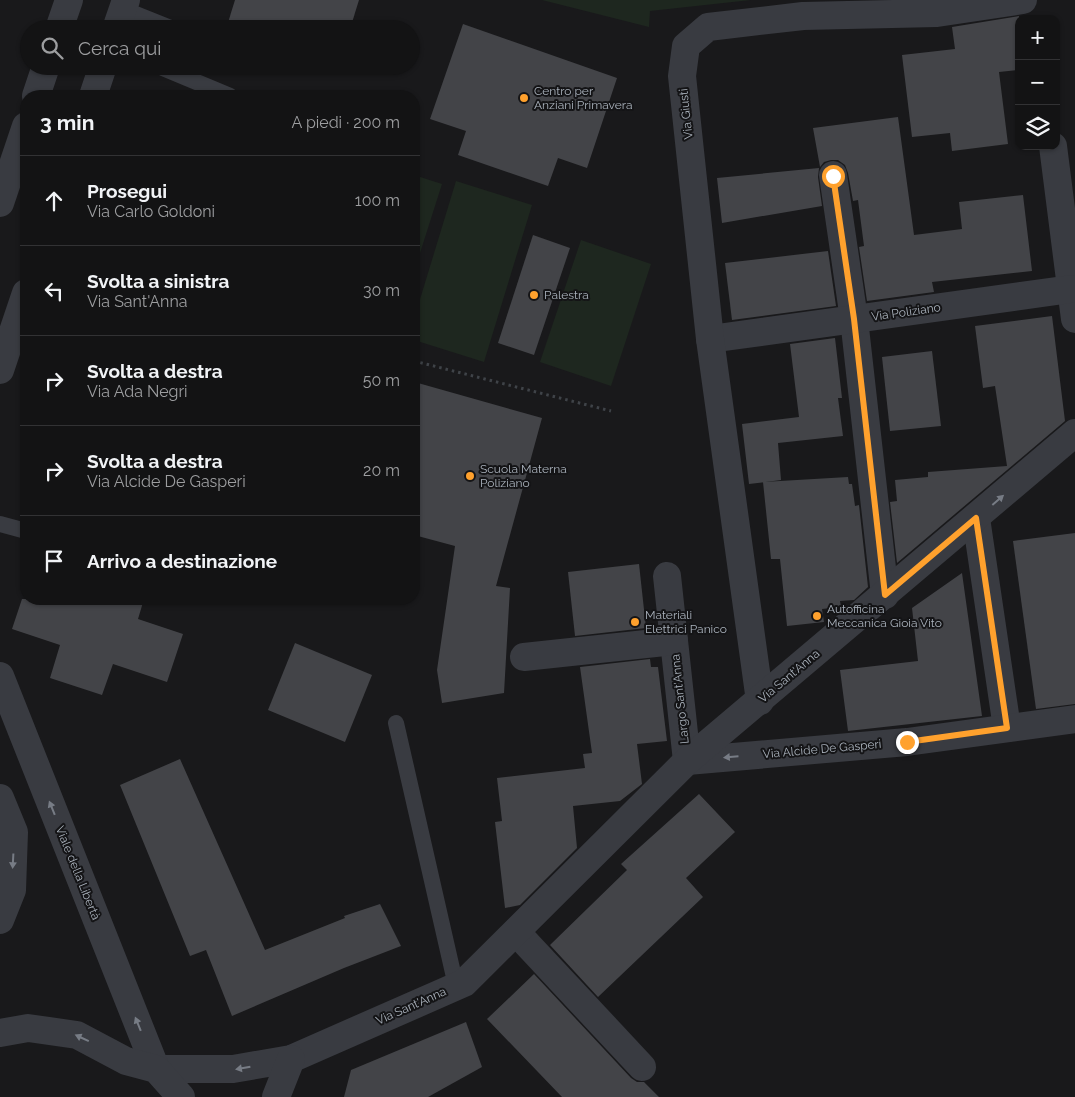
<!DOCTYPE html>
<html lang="it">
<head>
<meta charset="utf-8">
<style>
  :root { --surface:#131314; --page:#202022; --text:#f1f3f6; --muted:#9d9ea0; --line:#323234 }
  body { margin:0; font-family:Raleway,sans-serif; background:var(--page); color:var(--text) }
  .controls { position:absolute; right:15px; top:15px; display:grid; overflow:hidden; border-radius:10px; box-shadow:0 1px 4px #0004 }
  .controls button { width:45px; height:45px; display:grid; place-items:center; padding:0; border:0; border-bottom:1px solid var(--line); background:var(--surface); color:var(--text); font:25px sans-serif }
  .stop { position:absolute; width:15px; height:15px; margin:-11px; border:4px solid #ffa12d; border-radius:50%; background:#fff }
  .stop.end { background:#ffa12d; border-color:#fff; box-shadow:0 1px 5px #0008 }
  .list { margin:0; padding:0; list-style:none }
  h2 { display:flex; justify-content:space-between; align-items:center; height:65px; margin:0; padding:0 20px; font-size:21px }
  h2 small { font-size:16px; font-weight:400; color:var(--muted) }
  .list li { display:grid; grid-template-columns:32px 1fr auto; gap:15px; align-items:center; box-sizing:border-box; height:90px; padding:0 20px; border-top:1px solid var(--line) }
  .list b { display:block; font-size:19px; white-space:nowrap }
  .list p { margin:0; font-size:16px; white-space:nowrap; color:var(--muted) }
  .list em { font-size:16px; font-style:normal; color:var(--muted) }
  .icon { flex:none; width:28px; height:28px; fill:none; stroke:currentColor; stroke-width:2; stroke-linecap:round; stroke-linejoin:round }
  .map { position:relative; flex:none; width:1075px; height:1097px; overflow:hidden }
  .search { position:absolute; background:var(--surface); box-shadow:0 1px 4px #0004; left:20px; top:20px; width:400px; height:55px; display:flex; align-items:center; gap:12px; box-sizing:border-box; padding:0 18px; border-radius:28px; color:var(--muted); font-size:19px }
  .panel { position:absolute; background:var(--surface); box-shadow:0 1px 4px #0004; left:20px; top:90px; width:400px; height:515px; border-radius:20px }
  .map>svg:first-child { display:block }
  .green { fill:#1e271f }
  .building { fill:#434448 }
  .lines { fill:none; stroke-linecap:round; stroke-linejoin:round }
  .path { stroke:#3f4348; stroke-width:3; stroke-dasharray:2.5 4; stroke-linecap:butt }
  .service { stroke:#393b41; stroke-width:16 }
  .minor { stroke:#393b41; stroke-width:28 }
  .tertiary { stroke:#393b41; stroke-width:28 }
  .oneway { fill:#777c85 }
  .route { stroke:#ffa12d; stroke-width:6 }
  .poi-dot { fill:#ffa12d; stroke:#141416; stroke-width:2 }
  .labels { text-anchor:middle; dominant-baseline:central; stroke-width:4; stroke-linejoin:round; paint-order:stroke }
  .poi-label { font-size:12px; fill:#aab2bc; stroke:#141416; text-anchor:start }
  .street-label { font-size:12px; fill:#aab2bc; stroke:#141416 }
</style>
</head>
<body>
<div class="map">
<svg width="1075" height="1097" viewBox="0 0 1075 1097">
  <rect width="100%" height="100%" fill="#19191b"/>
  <!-- green -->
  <g class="green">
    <polygon points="542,0 751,0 650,11 649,27"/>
    <polygon points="414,175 442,184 414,272"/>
    <polygon points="456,181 532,205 484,362 414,340 414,319"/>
    <polygon points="581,240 651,264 611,386 540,362"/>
  </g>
  <!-- building -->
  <g class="building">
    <polygon points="235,0 359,0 350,29 226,29"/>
    <polygon points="1019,16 1019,70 999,72 1008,144 952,151 950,133 912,137 902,55 955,49 952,27"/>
    <polygon points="463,24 617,78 587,168 558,158 548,186 458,155 466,131 430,119"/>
    <polygon points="898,117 914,235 962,229 959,202 1023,195 1032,271 932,282 934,292 867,301 859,247 864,246 858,200 853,201 848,173 845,165 838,160 831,160 824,162 820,167 813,128"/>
    <polygon points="819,168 818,177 822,206 722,223 717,178"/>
    <polygon points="533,235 570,248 534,355 498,343"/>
    <polygon points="828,251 836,306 732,320 725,263"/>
    <polygon points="1052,316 1065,421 897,563 890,502 897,501 895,480 928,477 928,472 1007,466 995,386 983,388 975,326"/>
    <polygon points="835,338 842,398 838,398 843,436 778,443 781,480 749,484 742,424 799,417 790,344"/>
    <polygon points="932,351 941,426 890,431 882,357"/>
    <polygon points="418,383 542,418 496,586 510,588 504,693 442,703 437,670 455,546 414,535 414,398"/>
    <polygon points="848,477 849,484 852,484 855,506 859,505 868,587 854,600 840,601 841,607 822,609 824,622 787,626 780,559 771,559 763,482"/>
    <polygon points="1075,533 1075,704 1036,709 1013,541"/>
    <polygon points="639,564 646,628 575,636 568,572"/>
    <polygon points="962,573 982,716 848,731 840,670 918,661 912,608"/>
    <polygon points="22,599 144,599 138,619 183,634 167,682 113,664 102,695 50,678 60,645 12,629"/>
    <polygon points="295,643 372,675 345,742 268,710"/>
    <polygon points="650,659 651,667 658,667 667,741 637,744 642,784 620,801 573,806 577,848 520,905 505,908 495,822 502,821 497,778 585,768 583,754 592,753 580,667"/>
    <polygon points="180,759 265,950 345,918 344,916 380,904 401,946 344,968 232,1016 206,950 190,956 120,785"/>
    <polygon points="699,794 735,832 686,878 703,897 598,997 550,945 627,870 621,864"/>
    <polygon points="534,974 631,1078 637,1082 644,1082 659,1097 562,1097 487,1019"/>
    <polygon points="466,1022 482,1067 428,1097 344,1097 351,1070"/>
  </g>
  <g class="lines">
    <!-- path -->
    <polyline class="path" points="414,361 611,411"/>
    <!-- service -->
    <g class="service">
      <polyline points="123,9 173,29"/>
      <polyline points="163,66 163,68 230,96"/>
      <polyline points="0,524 26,531"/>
      <polyline points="396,723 456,986"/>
    </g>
    <!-- minor -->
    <g class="minor">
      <polyline points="1053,146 1075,319"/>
      <polyline points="833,175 854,319 885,595"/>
      <polyline points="710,339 1071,289"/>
      <polyline points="976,518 1007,728"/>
      <polyline points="667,576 687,761"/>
      <polyline points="524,657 674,641"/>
      <polyline points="760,701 710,339 682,76 686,46 708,27 803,16 937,13 1023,0"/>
      <polyline points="687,761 907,742 1075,719"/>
      <polyline points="516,932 642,1067"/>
      <polyline points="156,1069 233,1069 291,1059 464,983 687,761 1075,433"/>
      <polyline points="276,1097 291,1059"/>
    </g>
    <!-- tertiary -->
    <g class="tertiary">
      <polyline points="59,29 69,0"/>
      <polyline points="116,29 126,0"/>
      <polyline points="36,96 46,66"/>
      <polyline points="93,96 103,66"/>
      <polyline points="0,203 26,126"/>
      <polyline points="0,370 26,293"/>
      <polyline points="0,676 156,1069"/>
      <polyline points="0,798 14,832 12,890 0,920"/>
      <polyline points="0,1033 28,1028 77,1035 126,1061 156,1069 181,1097"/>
    </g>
  </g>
  <!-- one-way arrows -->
  <defs><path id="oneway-solid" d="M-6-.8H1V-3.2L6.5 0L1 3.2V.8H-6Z" transform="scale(1.25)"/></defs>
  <g class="oneway">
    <use href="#oneway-solid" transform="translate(998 500) rotate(-41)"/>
    <use href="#oneway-solid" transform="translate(731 757) rotate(175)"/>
    <use href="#oneway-solid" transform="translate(52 808) rotate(-112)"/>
    <use href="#oneway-solid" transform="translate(13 861) rotate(93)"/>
    <use href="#oneway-solid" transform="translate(138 1024) rotate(-112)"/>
    <use href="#oneway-solid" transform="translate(82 1038) rotate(-155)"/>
    <use href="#oneway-solid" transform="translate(243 1068) rotate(170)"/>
  </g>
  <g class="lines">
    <!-- route -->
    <polyline class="route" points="833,176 854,319 885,595 976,518 1007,728 907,742"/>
  </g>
  <!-- markers -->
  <g class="poi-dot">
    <circle cx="524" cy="98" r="5"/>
    <circle cx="534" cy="295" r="5"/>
    <circle cx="470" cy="476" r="5"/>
    <circle cx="817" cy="616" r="5"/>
    <circle cx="635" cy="622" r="5"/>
  </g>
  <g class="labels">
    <!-- poi labels -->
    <g class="poi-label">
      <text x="534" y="91">Centro per<tspan x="534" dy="14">Anziani Primavera</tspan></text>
      <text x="544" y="295">Palestra</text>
      <text x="480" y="469">Scuola Materna<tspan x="480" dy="14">Poliziano</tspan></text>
      <text x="827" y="609">Autofficina<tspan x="827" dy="14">Meccanica Gioia Vito</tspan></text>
      <text x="645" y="615">Materiali<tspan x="645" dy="14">Elettrici Panico</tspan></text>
    </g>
    <!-- street labels -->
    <g class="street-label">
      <text transform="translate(686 114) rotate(-96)">Via Giusti</text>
      <text transform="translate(906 312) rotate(-8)">Via Poliziano</text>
      <text transform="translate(789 676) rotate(-40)">Via Sant'Anna</text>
      <text transform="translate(680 699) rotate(-96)">Largo Sant'Anna</text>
      <text transform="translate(822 749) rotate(-5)">Via Alcide De Gasperi</text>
      <text transform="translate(78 873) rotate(68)">Viale della Libertà</text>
      <text transform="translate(411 1006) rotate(-24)">Via Sant'Anna</text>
    </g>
  </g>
</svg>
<div class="controls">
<button>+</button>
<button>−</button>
<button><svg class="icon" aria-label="layers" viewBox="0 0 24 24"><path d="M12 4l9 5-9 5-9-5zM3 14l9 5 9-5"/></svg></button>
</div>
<div class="stop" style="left:833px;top:176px"></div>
<div class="stop end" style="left:907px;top:742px"></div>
<div class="search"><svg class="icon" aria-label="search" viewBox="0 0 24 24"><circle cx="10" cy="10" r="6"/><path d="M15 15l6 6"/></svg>Cerca qui</div>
<section class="panel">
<h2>3 min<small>A piedi · 200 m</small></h2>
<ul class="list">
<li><svg class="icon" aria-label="ahead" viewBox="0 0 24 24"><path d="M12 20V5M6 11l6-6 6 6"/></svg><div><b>Prosegui</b><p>Via Carlo Goldoni</p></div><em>100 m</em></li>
<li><svg class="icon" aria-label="left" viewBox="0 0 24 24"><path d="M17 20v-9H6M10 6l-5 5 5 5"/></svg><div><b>Svolta a sinistra</b><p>Via Sant'Anna</p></div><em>30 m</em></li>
<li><svg class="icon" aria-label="right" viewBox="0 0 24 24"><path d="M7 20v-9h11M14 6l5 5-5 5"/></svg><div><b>Svolta a destra</b><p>Via Ada Negri</p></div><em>50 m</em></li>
<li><svg class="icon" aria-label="right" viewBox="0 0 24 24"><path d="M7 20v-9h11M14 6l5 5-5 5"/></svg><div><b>Svolta a destra</b><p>Via Alcide De Gasperi</p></div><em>20 m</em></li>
<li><svg class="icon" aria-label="arrive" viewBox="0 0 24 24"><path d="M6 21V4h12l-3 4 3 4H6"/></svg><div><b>Arrivo a destinazione</b></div></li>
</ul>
</section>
</div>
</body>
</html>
